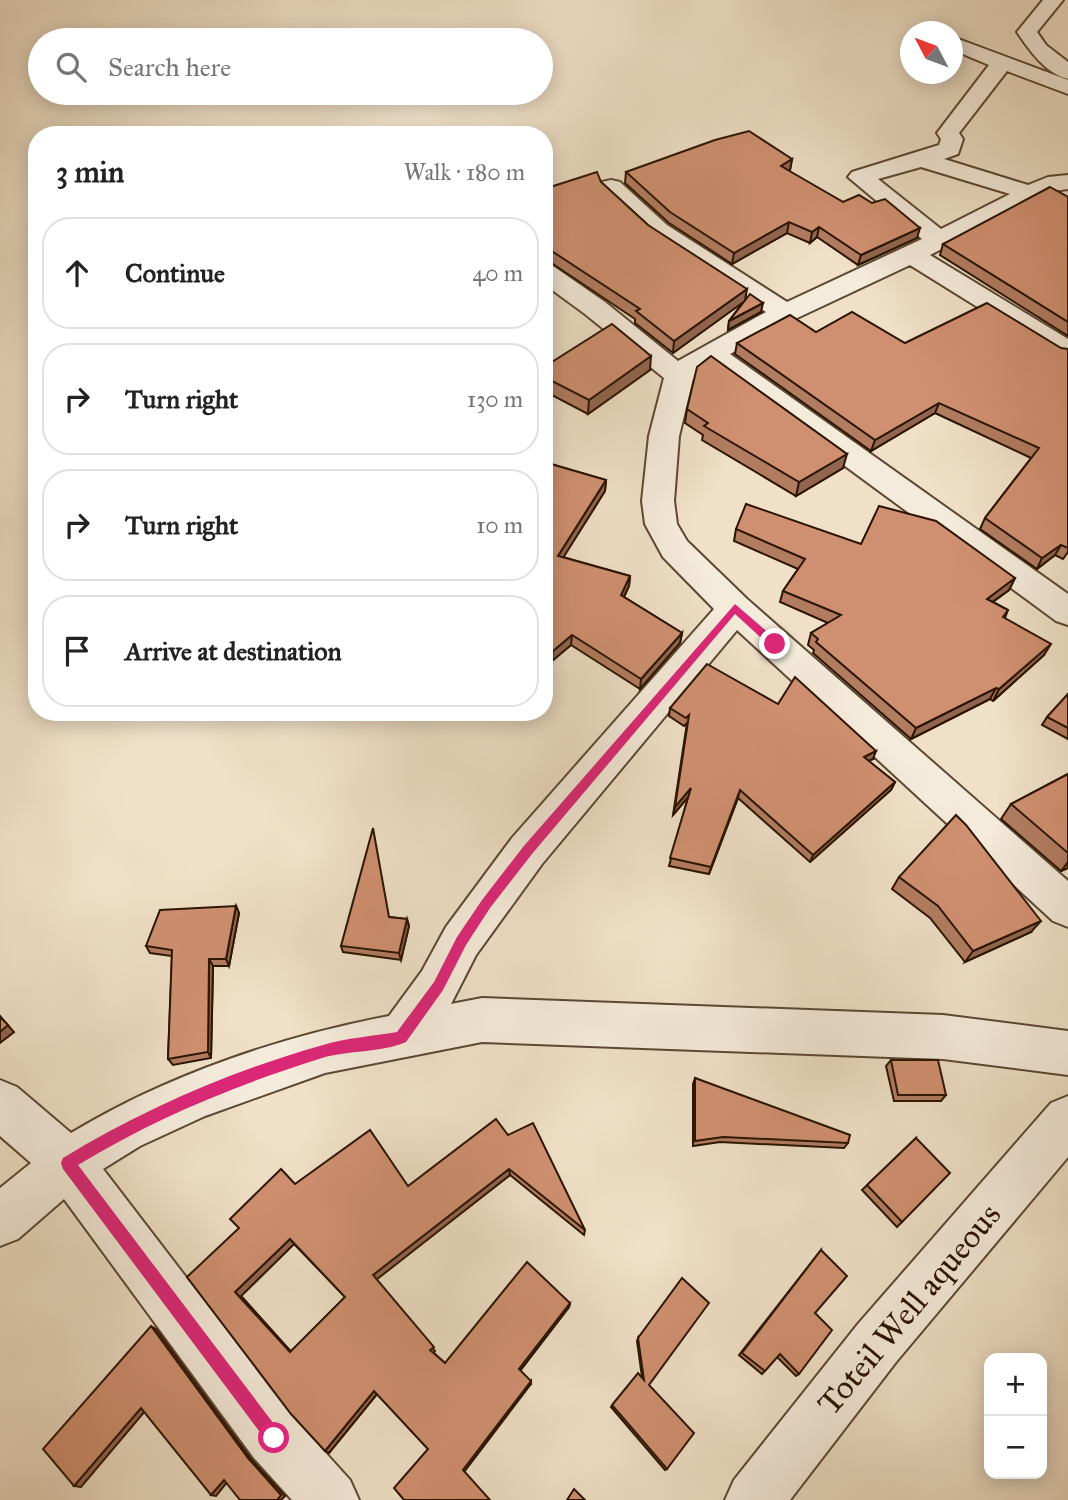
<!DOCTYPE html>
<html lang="en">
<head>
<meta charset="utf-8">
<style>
  :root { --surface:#fff; --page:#f2f2f2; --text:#222; --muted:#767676; --line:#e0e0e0 }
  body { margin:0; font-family:"IM FELL Great Primer",serif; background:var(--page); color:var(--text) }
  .controls { position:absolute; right:21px; bottom:21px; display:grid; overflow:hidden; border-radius:14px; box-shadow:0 4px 18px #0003 }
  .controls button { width:63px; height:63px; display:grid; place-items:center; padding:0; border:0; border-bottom:2px solid var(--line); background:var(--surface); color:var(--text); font:35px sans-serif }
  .compass { position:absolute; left:900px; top:21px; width:63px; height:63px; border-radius:50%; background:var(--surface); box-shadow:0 4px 18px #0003; rotate:311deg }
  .stop { position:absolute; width:21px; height:21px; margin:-16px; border:5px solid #db2777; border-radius:50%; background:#fff }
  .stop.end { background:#db2777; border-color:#fff; box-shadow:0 2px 7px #0008 }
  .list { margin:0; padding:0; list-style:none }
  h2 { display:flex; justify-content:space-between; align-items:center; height:91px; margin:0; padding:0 28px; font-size:30px }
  h2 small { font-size:23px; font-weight:400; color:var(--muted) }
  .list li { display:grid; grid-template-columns:46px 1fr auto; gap:21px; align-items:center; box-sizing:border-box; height:112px; margin:0 14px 14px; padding:0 14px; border:2px solid var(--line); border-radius:28px }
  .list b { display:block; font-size:26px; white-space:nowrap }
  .list em { font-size:23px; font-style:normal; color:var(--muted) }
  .icon { flex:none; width:38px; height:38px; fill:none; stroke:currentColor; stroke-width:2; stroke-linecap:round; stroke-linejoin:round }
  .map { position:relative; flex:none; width:1068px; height:1500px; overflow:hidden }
  .search { position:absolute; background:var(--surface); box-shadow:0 4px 18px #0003; left:28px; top:28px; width:525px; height:77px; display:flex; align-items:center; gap:18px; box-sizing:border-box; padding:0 24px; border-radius:38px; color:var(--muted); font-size:26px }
  .panel { position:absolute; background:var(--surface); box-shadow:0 4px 18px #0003; left:28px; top:126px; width:525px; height:595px; border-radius:28px }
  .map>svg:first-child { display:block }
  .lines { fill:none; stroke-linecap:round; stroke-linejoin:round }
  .minor-casing { stroke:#5c4732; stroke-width:4 }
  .minor { fill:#f5ebdb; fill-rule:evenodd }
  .wall { fill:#b27c61; stroke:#2b1400; stroke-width:2; fill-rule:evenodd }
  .shaded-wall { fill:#91654f; stroke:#2b1400; stroke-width:2 }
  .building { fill:#cf9071; stroke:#2b1400; stroke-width:2; fill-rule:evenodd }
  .route { fill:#db2777 }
  .labels { text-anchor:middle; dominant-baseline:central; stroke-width:6; stroke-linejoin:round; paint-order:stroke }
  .near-street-label { font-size:33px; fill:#2b1400; stroke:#f5ebdb }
</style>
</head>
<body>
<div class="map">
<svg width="1068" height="1500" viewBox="0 0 1068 1500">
  <rect width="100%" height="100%" fill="#efe0c7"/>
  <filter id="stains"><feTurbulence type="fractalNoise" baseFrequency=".00286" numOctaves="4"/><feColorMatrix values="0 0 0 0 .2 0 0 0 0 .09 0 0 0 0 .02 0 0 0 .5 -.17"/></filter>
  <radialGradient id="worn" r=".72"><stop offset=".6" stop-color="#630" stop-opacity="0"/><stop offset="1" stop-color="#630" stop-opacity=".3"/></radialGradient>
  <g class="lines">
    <defs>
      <g id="minor">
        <path d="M1043,0h20l-26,32 9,13 22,17v17c-22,-5 -39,-29 -51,-47z"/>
        <path d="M953,37l115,43v14l-61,-23 -48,62 4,6 -5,15 -14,5 84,26 20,-8 20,-2v14l-14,2 -124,64 138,84v20l-10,-2 -148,-92 -115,54 -65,35 338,240v31l-12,-4 -347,-255 -16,13 -14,57 -5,65 3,23 10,17 60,58 321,282v46l-15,-6 -316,-291 -195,234 -66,91 -25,49 31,-6 461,17 125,16v44l-125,-16 -461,-17 -157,31 -120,43 -65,30 -37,23 191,249 56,62 9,20h-67l-38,-42 -190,-259 -46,40 -18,7v-58l31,-25 -31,-27v-56l17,7 54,46c96,-58 208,-96 318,-117l33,-45 24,-44 66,-89 202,-229 -51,-52 -18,-33 -3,-23 7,-65 15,-58 -79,-64 -41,-30v-20l9,2 52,36 73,59 88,-49 -117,-77 -47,-43 -3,-5 3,-5 9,-2 9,2 47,43 120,77 135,-63 -74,-62 4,-5 87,-27 2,-6 -4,-6 52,-68 -36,-15zM921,167l89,27 -69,35 -63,-50z"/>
        <polygon points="1068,1096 1068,1157 896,1362 790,1500 725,1500 734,1480 858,1324 1051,1103"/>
      </g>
    </defs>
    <!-- minor casing -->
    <use href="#minor" class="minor-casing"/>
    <!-- minor -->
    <use href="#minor" class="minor"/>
  </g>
  <!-- wall -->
  <g class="wall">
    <polygon points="792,159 790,170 788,171 843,202 917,238 858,265 817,237 810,243 787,233 732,264 669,223 625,183 626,172"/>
    <polygon points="601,182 648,225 761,312 728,330 729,321 743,302 673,353 635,323 635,319 544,258 544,189"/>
    <polygon points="1068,197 1068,336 940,255 943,244"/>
    <polygon points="816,332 905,343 1068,349 1068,552 1063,559 1055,555 1037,569 980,529 985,518 1031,458 935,413 871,451 735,354 737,343"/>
    <polygon points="544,367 650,370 588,414 544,391"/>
    <polygon points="687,409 843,468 796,496 702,440 703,435 685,423"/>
    <polygon points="544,462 606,480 605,491 563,557 630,576 629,586 624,597 682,633 680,643 640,689 571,645 552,661 544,655"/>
    <polygon points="736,529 861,544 1015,578 1009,590 993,602 1008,610 1005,618 1044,655 993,701 990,699 911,739 813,653 814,650 808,645 811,633 828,623 780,602 783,591 798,569 734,541"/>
    <polygon points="1068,694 1068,739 1042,725 1047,717"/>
    <polygon points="670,708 873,759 868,761 895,782 891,790 810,862 738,798 709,874 669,866 688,797 673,815 687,723 684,726 669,716"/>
    <polygon points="1068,774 1068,868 1061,871 1001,819 1011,804"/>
    <polygon points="899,877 1031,932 965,962 930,918 892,889"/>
    <polygon points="236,906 239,913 229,966 213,966 211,1058 173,1065 168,1059 172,956 150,953 146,946"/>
    <polygon points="389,917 407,919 409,926 401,960 343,952 341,946"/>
    <polygon points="891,1060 946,1095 941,1101 894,1101 886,1066"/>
    <polygon points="695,1078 848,1143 844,1148 720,1142 693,1146 693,1084"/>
    <path d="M508,1135l77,95 -1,5 -74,-60 -134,104 59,72 -1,2 11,10 125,-60 -1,4 -49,64 11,13 -103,65 -51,-55 -48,59 -142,-176 108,-93 113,2zM294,1244l51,53 -54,55 -50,-56z"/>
    <polygon points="916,1138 902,1222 897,1227 862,1190"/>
    <polygon points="821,1250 815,1313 799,1374 796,1376 777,1357 762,1374 739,1355"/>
    <polygon points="638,1338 667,1469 665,1470 611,1407 642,1377 637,1341"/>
  </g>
  <!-- shaded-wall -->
  <g class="shaded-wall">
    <polygon points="792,159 790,170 779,177 781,166"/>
    <polygon points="789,222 787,233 732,264 734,253"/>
    <polygon points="819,227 817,237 810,243 812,232"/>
    <polygon points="920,228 917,238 858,265 861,255"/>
    <polygon points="747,289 745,301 673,353 674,341"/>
    <polygon points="763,303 761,312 728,330 729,321"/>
    <polygon points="651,356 650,370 588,414 589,400"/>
    <polygon points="939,403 935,413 871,451 875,440"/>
    <polygon points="847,454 843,468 796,496 799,482"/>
    <polygon points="606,480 605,491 558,566 558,556"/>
    <polygon points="1061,545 1055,555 1037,569 1042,558"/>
    <polygon points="630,576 629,586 620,605 621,595"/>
    <polygon points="1015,578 1009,590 981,610 987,599"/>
    <polygon points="682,633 680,643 640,689 641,679"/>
    <polygon points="572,635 571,645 552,661 553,651"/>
    <polygon points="1051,644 1044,655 993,701 999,689"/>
    <polygon points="996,688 990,699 911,739 916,728"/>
    <polygon points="876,751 873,759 860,765 864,757"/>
    <polygon points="895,782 891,790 810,862 813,855"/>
    <polygon points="691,788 689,796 673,815 675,807"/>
    <polygon points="740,790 738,798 709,874 711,867"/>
    <polygon points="1068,862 1068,868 1061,871"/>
    <polygon points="236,906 239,913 229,966 226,959"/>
    <polygon points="407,919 409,926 401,960 399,953"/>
    <polygon points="1041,921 1031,932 965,962 973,951"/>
    <polygon points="209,959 213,966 211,1058 208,1052"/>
    <polygon points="0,1016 14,1032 0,1043"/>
    <polygon points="509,1169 510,1175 376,1280 373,1275"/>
    <polygon points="290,1239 294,1244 241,1296 295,1356 290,1352 235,1292"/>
    <polygon points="570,1303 569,1307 519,1372 519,1369"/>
    <polygon points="151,1326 156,1329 252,1460 285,1496 281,1500 277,1500 248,1458"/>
    <polygon points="531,1381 531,1384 464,1472 463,1470"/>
    <polygon points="374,1391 377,1394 329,1453 325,1451"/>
    <polygon points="141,1408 146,1410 81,1487 74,1486"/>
    <polygon points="224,1480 228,1481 216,1496 211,1495"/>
  </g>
  <!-- building -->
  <g class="building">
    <polygon points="749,131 792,159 781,166 843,202 859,195 872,203 885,199 920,228 861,255 819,227 812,232 789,222 734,253 670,212 626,172 715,140"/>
    <polygon points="597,172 601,182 648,225 747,289 674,341 636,311 640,309 544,246 544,189"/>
    <polygon points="1050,187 1068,197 1068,322 943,244"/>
    <polygon points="750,294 763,303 729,321"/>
    <polygon points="987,303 1061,348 1068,349 1068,548 1061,545 1042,558 985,518 1039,448 939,403 875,440 737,343 790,315 816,332 852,312 905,343"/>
    <polygon points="612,324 651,356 589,400 544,377 544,367"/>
    <polygon points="711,356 847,454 799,482 704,426 708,423 687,409 697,367"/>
    <polygon points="544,462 606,480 558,556 630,576 621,595 682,633 641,679 572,635 553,651 544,645"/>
    <polygon points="746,504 861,544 879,506 936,521 1015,578 987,599 1008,610 1003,617 1051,644 999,689 996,688 916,728 816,642 818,639 811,633 841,615 783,591 805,559 736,529"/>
    <polygon points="707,664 778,704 795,677 876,751 864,757 895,782 813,855 740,790 711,867 670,858 691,788 675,807 689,715 686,718 670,708"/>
    <polygon points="1068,694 1068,728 1047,717"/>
    <polygon points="1068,774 1068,853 1011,804"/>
    <polygon points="956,815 966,825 1041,921 973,951 938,906 899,877"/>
    <polygon points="373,828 389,917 407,919 399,953 341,946"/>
    <polygon points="236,906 226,959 209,959 208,1052 168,1059 172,950 146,946 160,910"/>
    <polygon points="0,1017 8,1025 0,1032"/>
    <polygon points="891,1060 938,1060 946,1095 898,1095"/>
    <polygon points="695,1078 850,1135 848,1143 723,1137 695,1141"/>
    <path d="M496,1119l12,16 25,-12 52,107 -76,-61 -136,106 61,72 -4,3 15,13 82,-101 43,41 -51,66 12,12 -68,89 27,30h-86l-10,-12 34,-39 -54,-58 -49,60 -34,-37 -104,-137 52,-49 -9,-9 51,-50 14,15 75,-54 38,56zM290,1239l55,58 -55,55 -55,-60z"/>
    <polygon points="916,1138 950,1173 902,1222 867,1185"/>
    <polygon points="821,1250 847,1276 815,1313 832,1330 799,1374 780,1354 765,1371 742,1353"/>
    <polygon points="682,1278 709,1303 649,1385 694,1433 667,1469 612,1405 638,1373 644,1380 638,1338"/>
    <polygon points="151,1326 248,1458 281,1495 277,1500 240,1500 224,1480 211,1495 141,1408 74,1486 43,1449"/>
    <polygon points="574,1489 585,1500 567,1500"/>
  </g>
  <!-- route -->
  <path class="route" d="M735,604l43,37v6h-7l-36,-33 -203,240 -42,54 -24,37 -23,45 -37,52c-26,11 -57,8 -84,16 -86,27 -167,60 -244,107l202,267 2,6 -2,5 -6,3 -6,-3 -205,-274 -2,-6 2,-5c81,-49 168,-87 260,-113 24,-7 50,-9 74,-13l37,-50 23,-45 25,-37 41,-53z"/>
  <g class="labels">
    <!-- near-street labels -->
    <g class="near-street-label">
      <text transform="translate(909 1309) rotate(-50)">Toteil Well aqueous</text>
    </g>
  </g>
  <rect width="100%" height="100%" filter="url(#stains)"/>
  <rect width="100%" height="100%" fill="url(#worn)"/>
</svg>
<div class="controls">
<button>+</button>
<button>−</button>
</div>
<svg class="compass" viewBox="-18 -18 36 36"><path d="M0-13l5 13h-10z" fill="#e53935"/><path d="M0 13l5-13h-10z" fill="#767676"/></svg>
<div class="stop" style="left:274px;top:1438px"></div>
<div class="stop end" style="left:775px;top:644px"></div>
<div class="search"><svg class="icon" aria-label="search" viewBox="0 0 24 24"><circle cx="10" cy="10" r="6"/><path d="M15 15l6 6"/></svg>Search here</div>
<section class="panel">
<h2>3 min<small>Walk · 180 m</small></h2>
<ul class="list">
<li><svg class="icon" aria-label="ahead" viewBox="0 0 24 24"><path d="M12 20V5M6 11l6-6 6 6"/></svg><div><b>Continue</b></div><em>40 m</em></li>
<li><svg class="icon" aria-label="right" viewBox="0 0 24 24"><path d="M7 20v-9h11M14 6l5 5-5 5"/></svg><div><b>Turn right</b></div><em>130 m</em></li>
<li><svg class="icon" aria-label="right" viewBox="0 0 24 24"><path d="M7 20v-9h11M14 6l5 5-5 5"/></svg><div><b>Turn right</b></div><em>10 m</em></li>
<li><svg class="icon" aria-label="arrive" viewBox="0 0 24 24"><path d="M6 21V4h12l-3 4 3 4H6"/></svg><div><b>Arrive at destination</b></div></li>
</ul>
</section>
</div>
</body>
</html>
